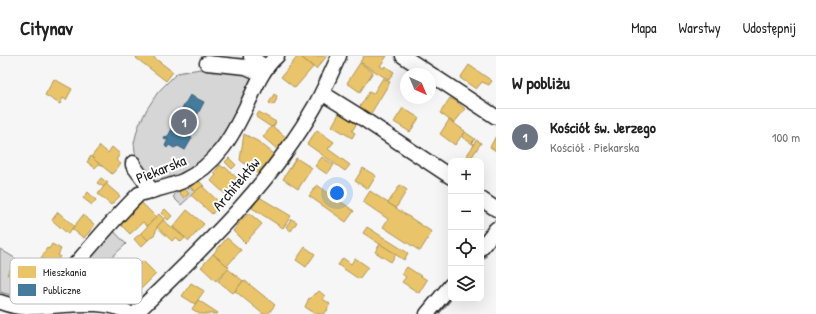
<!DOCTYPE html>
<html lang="pl">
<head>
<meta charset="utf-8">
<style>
  :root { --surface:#fff; --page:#f2f2f2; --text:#222; --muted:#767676; --line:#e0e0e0; --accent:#7c3aed }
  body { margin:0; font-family:"Patrick Hand",sans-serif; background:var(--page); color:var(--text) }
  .controls { position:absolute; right:12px; bottom:12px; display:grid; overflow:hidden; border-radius:8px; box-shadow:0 4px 16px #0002 }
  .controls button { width:36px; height:36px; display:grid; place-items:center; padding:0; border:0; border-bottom:1px solid var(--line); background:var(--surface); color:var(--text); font:20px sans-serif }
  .compass { position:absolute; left:400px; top:12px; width:36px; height:36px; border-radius:50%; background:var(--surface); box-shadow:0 4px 16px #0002; rotate:136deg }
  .you { position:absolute; left:337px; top:137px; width:14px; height:14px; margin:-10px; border:3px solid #fff; border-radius:50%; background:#1a73e8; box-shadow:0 0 0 6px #1a73e833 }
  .badge { display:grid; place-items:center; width:26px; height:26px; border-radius:50%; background:var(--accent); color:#fff; font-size:13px; font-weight:700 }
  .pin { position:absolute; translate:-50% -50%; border:2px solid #fff; box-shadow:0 1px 4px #0006 }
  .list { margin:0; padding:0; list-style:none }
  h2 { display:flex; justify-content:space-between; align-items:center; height:52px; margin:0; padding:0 16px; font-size:17px }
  h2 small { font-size:13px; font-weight:400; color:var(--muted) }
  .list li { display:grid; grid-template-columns:26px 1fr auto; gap:12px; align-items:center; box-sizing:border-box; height:56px; padding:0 16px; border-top:1px solid var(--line) }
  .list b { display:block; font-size:15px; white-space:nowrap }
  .list p { margin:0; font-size:13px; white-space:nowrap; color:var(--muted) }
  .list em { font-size:13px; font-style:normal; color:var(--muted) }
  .icon { flex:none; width:22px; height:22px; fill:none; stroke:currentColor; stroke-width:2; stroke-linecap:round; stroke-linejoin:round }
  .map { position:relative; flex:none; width:496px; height:258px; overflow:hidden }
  header { display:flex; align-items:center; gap:24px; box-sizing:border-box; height:56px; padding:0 20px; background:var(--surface); border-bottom:1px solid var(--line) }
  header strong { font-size:19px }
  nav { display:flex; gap:22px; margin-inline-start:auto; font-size:14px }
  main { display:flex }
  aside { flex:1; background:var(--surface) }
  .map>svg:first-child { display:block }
  .green { fill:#d6d6d6; stroke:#797979 }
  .homes { fill:#e9c46a; stroke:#ac9253 }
  .public { fill:#457b9d; stroke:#395e76 }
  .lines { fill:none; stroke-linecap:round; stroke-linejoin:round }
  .stream { stroke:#727272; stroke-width:3.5 }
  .minor-casing { stroke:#1c1c1c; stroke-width:17 }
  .minor { stroke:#fff; stroke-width:14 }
  .labels { text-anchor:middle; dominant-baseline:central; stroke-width:4; stroke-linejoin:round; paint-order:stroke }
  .street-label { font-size:15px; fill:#1c1c1c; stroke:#fff }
  .key { fill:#fff; stroke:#bbb; stroke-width:1 }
  .key-label { font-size:11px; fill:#1c1c1c }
</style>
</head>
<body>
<header>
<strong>Citynav</strong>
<nav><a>Mapa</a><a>Warstwy</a><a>Udostępnij</a></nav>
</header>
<main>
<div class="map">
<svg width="496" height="258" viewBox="0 0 496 258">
  <rect width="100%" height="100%" fill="#f6f6f6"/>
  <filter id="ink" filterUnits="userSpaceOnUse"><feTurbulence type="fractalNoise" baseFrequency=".025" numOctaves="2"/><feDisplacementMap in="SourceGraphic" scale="8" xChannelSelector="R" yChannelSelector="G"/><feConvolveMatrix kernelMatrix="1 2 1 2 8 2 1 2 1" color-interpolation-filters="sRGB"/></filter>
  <g filter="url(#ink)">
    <!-- green -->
    <g class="green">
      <polygon points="206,12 250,19 253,23 217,95 183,121 152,129 136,104 134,87 138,71 147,53 158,36 177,17"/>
      <polygon points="197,123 190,130 195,136 181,149 173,141 183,130"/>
      <polygon points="112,173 126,188 112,201 120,210 117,213 114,213 96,229 85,205"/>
      <polygon points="0,193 54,226 34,239 22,242 0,236"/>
    </g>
    <!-- homes -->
    <g class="homes">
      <polygon points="137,0 152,0 173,16 166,25 136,2"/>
      <polygon points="298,0 300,0 313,11 295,32 281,21"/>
      <polygon points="300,0 327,0 316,13"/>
      <polygon points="364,0 387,0 380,10 384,12 385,10 394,16 389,24 360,6"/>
      <polygon points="360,7 373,16 360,36 347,27"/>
      <polygon points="469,9 492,25 489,29 482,26 476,33 460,22"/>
      <polygon points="383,22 390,26 370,59 359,52 369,36 373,38"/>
      <polygon points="54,23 72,33 66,44 63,42 60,48 45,39"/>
      <polygon points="274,38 277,40 276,42 277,43 274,48 273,47 272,49 269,47"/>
      <polygon points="450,42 457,46 465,53 454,67 440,57"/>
      <polygon points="403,52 419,62 410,76 394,66"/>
      <polygon points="259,56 276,66 273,71 271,71 256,61"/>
      <polygon points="340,56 357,67 352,75 355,77 352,82 332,70"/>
      <polygon points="449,64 465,75 455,89 440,78"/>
      <polygon points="272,70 287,82 278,94 263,81"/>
      <polygon points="317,74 334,86 328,93 350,109 345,115 307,88"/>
      <polygon points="465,76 475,83 472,86 474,88 476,84 481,87 471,102 467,99 474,89 462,81"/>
      <polygon points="244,78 259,86 274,98 258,118 240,104"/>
      <polygon points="496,80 496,95 490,91"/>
      <polygon points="100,90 108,97 112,91 120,98 116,104 121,108 112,118 91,101"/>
      <polygon points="91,100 99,108 95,112 87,106"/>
      <polygon points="322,101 334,109 327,118 315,110"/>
      <polygon points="229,102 236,109 232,113 225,106"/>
      <polygon points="296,102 312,112 298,133 283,123"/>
      <polygon points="220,109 224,112 225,111 238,123 225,138 211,125 216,119 214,117"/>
      <polygon points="363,112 376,120 368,133 355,125"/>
      <polygon points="101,122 108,127 104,131 97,127"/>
      <polygon points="197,123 204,130 196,136 190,131"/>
      <polygon points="106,128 120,140 111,149 98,138"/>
      <polygon points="317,129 354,155 346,166 309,140"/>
      <polygon points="400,129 407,134 396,152 388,147"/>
      <polygon points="202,130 221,148 212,158 191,139"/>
      <polygon points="184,132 189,138 184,142 179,136"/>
      <polygon points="370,135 432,176 420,195 383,171 388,163 363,146"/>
      <polygon points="88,136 96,144 92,149 83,142"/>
      <polygon points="259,141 291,160 283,172 252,152 254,146"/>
      <polygon points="139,144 156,161 147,170 143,166 130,178 118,166"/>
      <polygon points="165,153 172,160 168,164 161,157"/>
      <polygon points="187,154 204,168 189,185 173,171"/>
      <polygon points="58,156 74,170 68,178 52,164"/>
      <polygon points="249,157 262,168 245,187 233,175 238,169 240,165"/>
      <polygon points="159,158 164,163 157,171 155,178 148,184 141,177"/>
      <polygon points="83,159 95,169 84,182 72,173"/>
      <polygon points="291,163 297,166 291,175 286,171"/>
      <polygon points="163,164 185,182 181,186 176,181 172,185 157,171"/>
      <polygon points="367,171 408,197 404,204 363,177"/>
      <polygon points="141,177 148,184 141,191 134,183"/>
      <polygon points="227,182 241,194 227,210 213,198"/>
      <polygon points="52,188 61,193 58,199 60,200 55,210 41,202 47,192 49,193"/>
      <polygon points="380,188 396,198 391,206 375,196"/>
      <polygon points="305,191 315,198 306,211 296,204"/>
      <polygon points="213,198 229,211 216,225 201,211"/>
      <polygon points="343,202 351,208 355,202 368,211 359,223 338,209"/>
      <polygon points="16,205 34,217 26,229 21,228 7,218"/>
      <polygon points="143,205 156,218 139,235 126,221"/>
      <polygon points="407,211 427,224 419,237 402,226 406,221 402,218"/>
      <polygon points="228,213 243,225 233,237 218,225"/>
      <polygon points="244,224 275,249 268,258 263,258 235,235"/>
      <polygon points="191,227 204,235 195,248 182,240"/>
      <polygon points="319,235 325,240 323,243 330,248 327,253 328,254 323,258 316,258 305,251 309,242 310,243 315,237 316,238"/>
      <polygon points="198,244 218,257 217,258 200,258 192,253"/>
    </g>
    <!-- public -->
    <polygon class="public" points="190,39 204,46 187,79 192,82 185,94 178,90 174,92 169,89 167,92 165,90 168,83 165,84 164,81 168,80 172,73 171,72"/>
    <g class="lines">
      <!-- stream -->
      <g class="stream">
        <polyline points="495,188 496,187"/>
        <polyline points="481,204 485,200"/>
        <polyline points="438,257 450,243"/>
      </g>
      <defs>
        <g id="minor">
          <polyline points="403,0 496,61"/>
          <polyline points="251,1 266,12"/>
          <polyline points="207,7 246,11 262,18"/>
          <polyline points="322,37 359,60 451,121"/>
          <polyline points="133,107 133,109 152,135"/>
          <polyline points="481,143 496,153"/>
          <polyline points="481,192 496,173"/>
          <path d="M0,246c7,2 14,5 21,5 30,2 84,-12 109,7"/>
          <path d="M46,250c8,-18 21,-32 34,-47 18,-21 36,-42 56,-62l3,-3c15,-4 30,-7 44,-13 34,-16 50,-46 65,-78 8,-17 15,-35 29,-47"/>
          <path d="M135,258c65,-63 135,-128 180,-208 9,-16 16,-33 24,-50"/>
          <polyline points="427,258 451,229"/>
        </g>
      </defs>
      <!-- minor casing -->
      <use href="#minor" class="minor-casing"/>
      <!-- minor -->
      <use href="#minor" class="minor"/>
    </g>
  </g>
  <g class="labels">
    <!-- street labels -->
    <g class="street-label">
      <text transform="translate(161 113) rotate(-22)">Piekarska</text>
      <text transform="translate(236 128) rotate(-50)">Architektów</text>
    </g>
  </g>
  <!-- legend -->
  <rect x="10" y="202" width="132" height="46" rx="6" class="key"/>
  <rect x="18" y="210" width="18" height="12" fill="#e9c46a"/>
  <rect x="18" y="228" width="18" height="12" fill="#457b9d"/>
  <g class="key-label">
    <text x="43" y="220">Mieszkania</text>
    <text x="43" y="238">Publiczne</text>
  </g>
</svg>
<div class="controls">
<button>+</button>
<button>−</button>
<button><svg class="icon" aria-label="locate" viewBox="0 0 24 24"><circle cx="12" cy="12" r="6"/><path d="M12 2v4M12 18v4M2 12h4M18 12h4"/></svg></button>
<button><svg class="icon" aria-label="layers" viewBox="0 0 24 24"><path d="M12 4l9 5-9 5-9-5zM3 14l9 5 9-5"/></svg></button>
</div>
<svg class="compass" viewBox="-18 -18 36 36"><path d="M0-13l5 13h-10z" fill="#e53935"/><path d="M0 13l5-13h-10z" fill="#767676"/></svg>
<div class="you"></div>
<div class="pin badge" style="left:184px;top:66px;background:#6b7280">1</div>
</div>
<aside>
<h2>W pobliżu<small></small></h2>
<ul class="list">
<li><span class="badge" style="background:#6b7280">1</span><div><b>Kościół św. Jerzego</b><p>Kościół · Piekarska</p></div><em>100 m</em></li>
</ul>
</aside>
</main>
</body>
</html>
